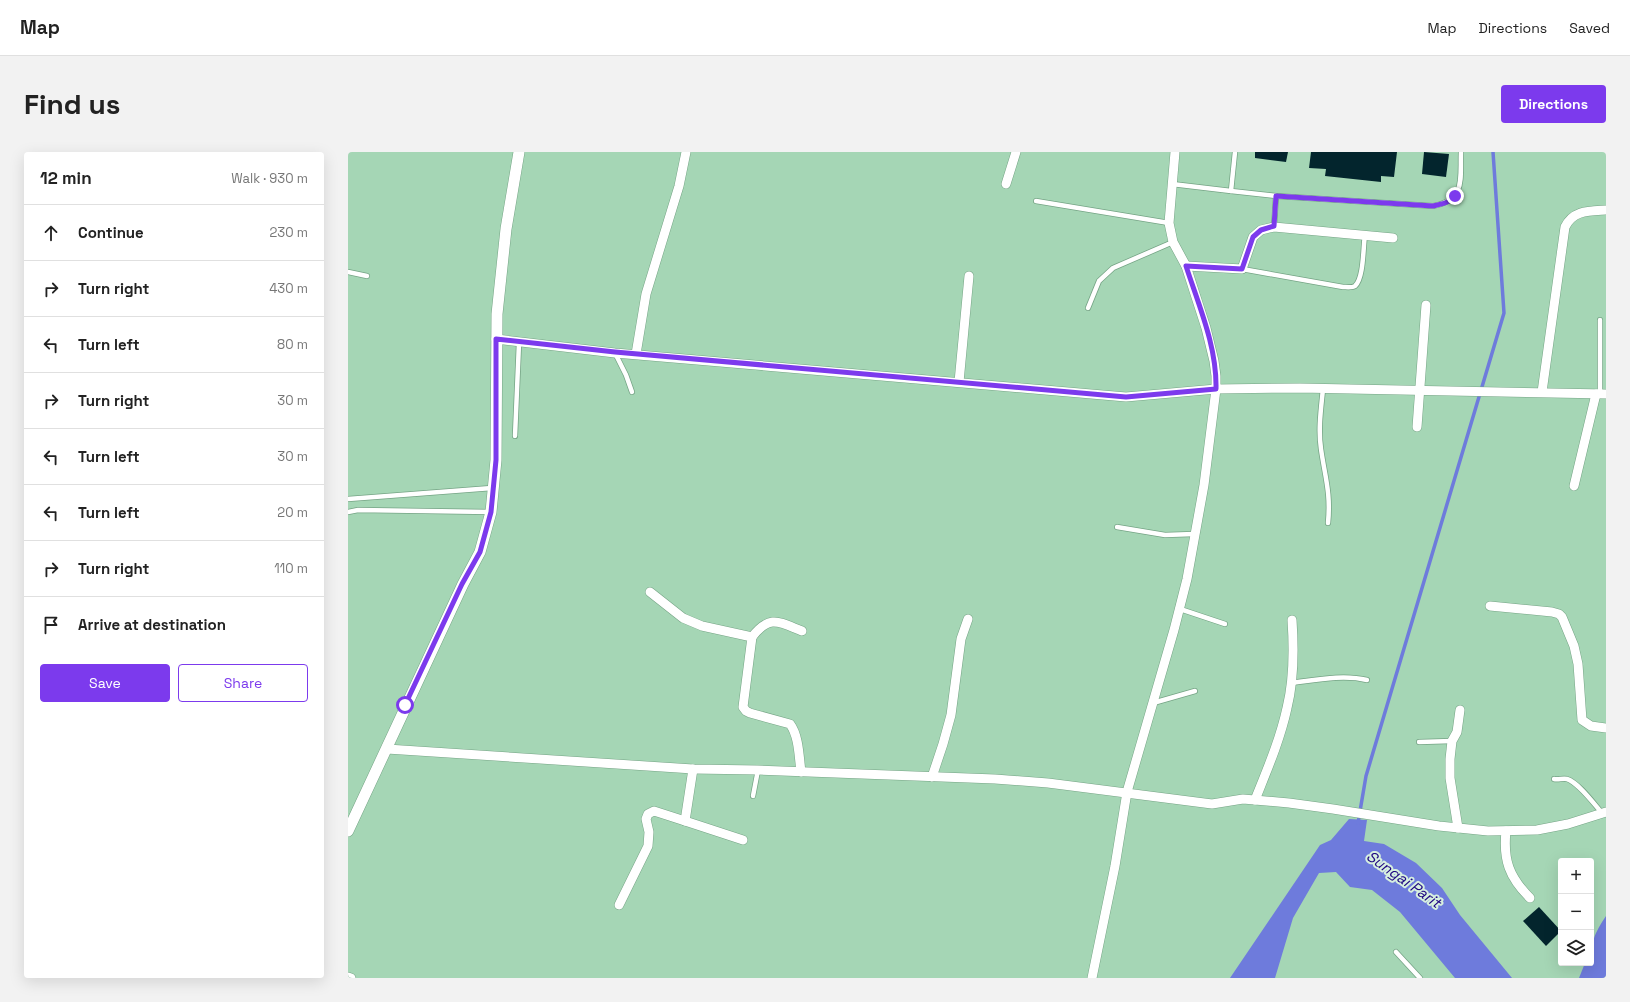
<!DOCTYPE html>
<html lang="en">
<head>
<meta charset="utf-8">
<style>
  :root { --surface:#fff; --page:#f2f2f2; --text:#222; --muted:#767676; --line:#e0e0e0; --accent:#7c3aed }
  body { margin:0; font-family:"Space Grotesk",sans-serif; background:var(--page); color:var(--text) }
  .controls { position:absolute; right:12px; bottom:12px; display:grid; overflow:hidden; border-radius:4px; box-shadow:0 4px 16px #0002 }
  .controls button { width:36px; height:36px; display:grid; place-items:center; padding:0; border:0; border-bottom:1px solid var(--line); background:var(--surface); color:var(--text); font:20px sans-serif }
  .stop { position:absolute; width:12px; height:12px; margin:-9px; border:3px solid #7c3aed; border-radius:50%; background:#fff }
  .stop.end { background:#7c3aed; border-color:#fff; box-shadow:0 1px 4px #0008 }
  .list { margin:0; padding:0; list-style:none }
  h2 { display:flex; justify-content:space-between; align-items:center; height:52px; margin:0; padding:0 16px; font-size:17px }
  h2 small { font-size:13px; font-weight:400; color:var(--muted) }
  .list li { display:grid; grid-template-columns:26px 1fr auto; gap:12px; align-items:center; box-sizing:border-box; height:56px; padding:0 16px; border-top:1px solid var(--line) }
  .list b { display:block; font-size:15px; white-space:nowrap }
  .list em { font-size:13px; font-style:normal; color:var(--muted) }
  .actions { display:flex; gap:8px; padding:12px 16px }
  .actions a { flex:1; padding:9px 0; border:1px solid var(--accent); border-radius:4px; text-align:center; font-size:14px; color:var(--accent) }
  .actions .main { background:var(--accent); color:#fff }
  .icon { flex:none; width:22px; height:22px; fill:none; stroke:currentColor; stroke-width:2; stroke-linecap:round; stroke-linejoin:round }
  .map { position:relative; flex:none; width:1258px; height:826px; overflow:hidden; border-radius:4px }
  header { display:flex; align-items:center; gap:24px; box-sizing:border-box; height:56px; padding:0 20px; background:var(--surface); border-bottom:1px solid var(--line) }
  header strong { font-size:19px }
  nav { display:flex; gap:22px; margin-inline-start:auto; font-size:14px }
  .intro { display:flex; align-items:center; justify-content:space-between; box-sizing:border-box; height:96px; padding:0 24px }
  h1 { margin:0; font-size:28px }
  .button { padding:10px 18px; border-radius:4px; background:var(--accent); color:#fff; font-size:14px; font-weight:700 }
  main { display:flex; gap:24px; padding:0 24px }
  aside { flex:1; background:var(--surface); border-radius:4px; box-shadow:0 4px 16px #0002 }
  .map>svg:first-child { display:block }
  .water { fill:#6e7bdc }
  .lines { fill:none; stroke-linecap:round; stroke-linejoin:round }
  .stream { stroke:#6e7bdc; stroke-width:3.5 }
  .building { fill:#03252d }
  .service-casing { stroke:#75a485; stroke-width:6 }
  .minor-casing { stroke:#75a485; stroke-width:10 }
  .tertiary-casing { stroke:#75a485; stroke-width:12 }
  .service { stroke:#fff; stroke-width:4.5 }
  .minor { stroke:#fff; stroke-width:9 }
  .tertiary { stroke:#fff; stroke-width:11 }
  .route { stroke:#7c3aed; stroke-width:5 }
  .labels { text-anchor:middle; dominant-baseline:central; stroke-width:4; stroke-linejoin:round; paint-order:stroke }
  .water-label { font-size:15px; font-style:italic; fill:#1f0682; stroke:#d7f0df }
</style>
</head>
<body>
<header>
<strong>Map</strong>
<nav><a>Map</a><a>Directions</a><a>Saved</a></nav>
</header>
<div class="intro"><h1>Find us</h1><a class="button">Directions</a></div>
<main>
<aside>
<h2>12 min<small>Walk · 930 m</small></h2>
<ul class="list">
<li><svg class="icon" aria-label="ahead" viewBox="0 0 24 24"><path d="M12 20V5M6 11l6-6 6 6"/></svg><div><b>Continue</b></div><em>230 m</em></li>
<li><svg class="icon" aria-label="right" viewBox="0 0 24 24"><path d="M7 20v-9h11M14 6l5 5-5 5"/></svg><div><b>Turn right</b></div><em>430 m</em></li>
<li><svg class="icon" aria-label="left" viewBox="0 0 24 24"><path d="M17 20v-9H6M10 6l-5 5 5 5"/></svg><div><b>Turn left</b></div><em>80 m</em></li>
<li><svg class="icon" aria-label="right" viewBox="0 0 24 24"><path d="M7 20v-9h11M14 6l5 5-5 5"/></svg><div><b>Turn right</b></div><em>30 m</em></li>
<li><svg class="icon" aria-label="left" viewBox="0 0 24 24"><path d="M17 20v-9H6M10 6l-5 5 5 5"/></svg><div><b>Turn left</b></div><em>30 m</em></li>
<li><svg class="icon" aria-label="left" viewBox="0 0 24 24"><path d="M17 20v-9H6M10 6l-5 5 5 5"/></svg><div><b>Turn left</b></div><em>20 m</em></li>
<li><svg class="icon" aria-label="right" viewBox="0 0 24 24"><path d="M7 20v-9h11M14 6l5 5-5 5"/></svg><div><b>Turn right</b></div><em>110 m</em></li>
<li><svg class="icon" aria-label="arrive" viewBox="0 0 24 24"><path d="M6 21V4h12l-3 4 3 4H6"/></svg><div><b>Arrive at destination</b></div></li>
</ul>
<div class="actions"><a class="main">Save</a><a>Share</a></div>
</aside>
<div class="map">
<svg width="1258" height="826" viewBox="0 0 1258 826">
  <rect width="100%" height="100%" fill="#a5d6b5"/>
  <!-- water -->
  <g class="water">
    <polygon points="1001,667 1019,668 1016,689 1036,692 1068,711 1094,736 1112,763 1164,826 1107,826 1052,760 1024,738 1002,735 988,720 971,721 945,766 927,826 882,826 972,693 983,688"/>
    <path d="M1258,764v62h-27l6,-15h6c0,-21 3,-29 15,-47z"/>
  </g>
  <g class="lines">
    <!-- stream -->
    <polyline class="stream" points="1010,671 1018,624 1156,161 1145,0"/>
  </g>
  <!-- building -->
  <g class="building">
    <polygon points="907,0 940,0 938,10 907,6"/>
    <polygon points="963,0 1049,0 1046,25 1033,24 1033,30 977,24 978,17 961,16"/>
    <polygon points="1076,0 1101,2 1098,25 1074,22"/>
    <polygon points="1191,755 1213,779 1198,794 1175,769"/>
  </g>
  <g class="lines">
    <defs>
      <g id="service">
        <path d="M887,0l-4,39 45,5 157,10c33,-6 27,-26 28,-54"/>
        <polyline points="824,32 883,39"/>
        <polyline points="688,49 821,71"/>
        <polyline points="926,75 928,44"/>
        <path d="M894,117l101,18c3,0 9,1 12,-1 9,-8 8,-39 10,-51"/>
        <polyline points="0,120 19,124"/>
        <polyline points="740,156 751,129 765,116 825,90"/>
        <polyline points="1252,168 1252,242"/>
        <polyline points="267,201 278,223 284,240"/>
        <path d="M975,237c-2,20 -5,40 -2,60 4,28 10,44 7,74"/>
        <polyline points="167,284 171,191"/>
        <polyline points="0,347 144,336"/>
        <polyline points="0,360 10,358 143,360"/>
        <polyline points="769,375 817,383 846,382"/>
        <polyline points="832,457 877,472"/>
        <path d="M943,531c24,-3 52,-9 76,-3"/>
        <polyline points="805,551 847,539"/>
        <polyline points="1071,590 1104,589"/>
        <path d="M1206,627c4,1 9,-1 13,0 12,4 27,25 35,34"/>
        <polyline points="405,644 410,618"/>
        <polyline points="1048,800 1072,826"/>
      </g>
      <g id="minor">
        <polyline points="658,32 668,0"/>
        <polyline points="838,114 894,117 905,85 913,78 926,75 1045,86"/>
        <polyline points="148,187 267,201 778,245 868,237 952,236 1258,242"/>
        <polyline points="288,202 298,142 331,34 338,0"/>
        <polyline points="611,230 621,124"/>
        <path d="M1194,240l23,-165c8,-17 24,-16 41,-17"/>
        <polyline points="1069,275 1078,153"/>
        <polyline points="1226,334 1248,242"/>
        <path d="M302,440l33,26 19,8 50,11 -9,70 3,4 4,2 40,11c9,12 9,33 11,48"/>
        <polyline points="1142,454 1204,460 1211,462 1214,465 1226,494 1230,512 1234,568 1243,574 1258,576"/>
        <path d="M404,485c18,-23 27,-15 50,-6"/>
        <polyline points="39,597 345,617 410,618 647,627 700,631 864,652 895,647 941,651 985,657 1091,674 1140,679 1189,678 1220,672 1258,660"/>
        <polyline points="345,617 337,669 395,688"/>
        <polyline points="584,625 595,592 603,563 613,487 620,467"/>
        <path d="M907,648c12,-30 25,-60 32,-92 7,-28 7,-59 5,-88"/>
        <polyline points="1110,676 1102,626 1102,607 1104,589 1109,580 1112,558"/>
        <path d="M1158,679c-3,29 3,46 24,67"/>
        <polyline points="271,753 300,694 301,680 298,667 300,662 306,659 337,669"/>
        <polyline points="0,825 3,826"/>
        <polyline points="744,826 767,714 779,640 826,478 839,427 856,333 868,237 868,224 866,209 858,176 838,114 825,90 821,71 827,0"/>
      </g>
      <polyline id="tertiary" points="0,679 115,432 132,400 143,360 148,308 149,162 158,77 171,0"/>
    </defs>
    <!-- service casing -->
    <use href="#service" class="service-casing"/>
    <!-- minor casing -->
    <use href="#minor" class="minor-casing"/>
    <!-- tertiary casing -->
    <use href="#tertiary" class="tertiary-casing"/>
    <!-- service -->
    <use href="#service" class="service"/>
    <!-- minor -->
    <use href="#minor" class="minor"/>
    <!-- tertiary -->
    <use href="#tertiary" class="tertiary"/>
  </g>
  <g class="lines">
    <!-- route -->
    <path class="route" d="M57,553l57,-121 18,-32 11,-40 5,-52v-121l119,13 511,45 90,-8c1,-42 -17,-83 -30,-123l56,3 11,-32 8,-7 13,-4 2,-30 157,10c9,-2 16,-3 22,-10"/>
  </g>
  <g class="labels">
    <!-- water labels -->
    <g class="water-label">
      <text transform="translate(1056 727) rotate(35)">Sungai Parit</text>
    </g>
  </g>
</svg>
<div class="controls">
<button>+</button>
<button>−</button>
<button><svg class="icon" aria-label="layers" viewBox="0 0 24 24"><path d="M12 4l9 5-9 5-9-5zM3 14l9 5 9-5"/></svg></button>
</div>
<div class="stop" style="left:57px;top:553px"></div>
<div class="stop end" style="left:1107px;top:44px"></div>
</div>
</main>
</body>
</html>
